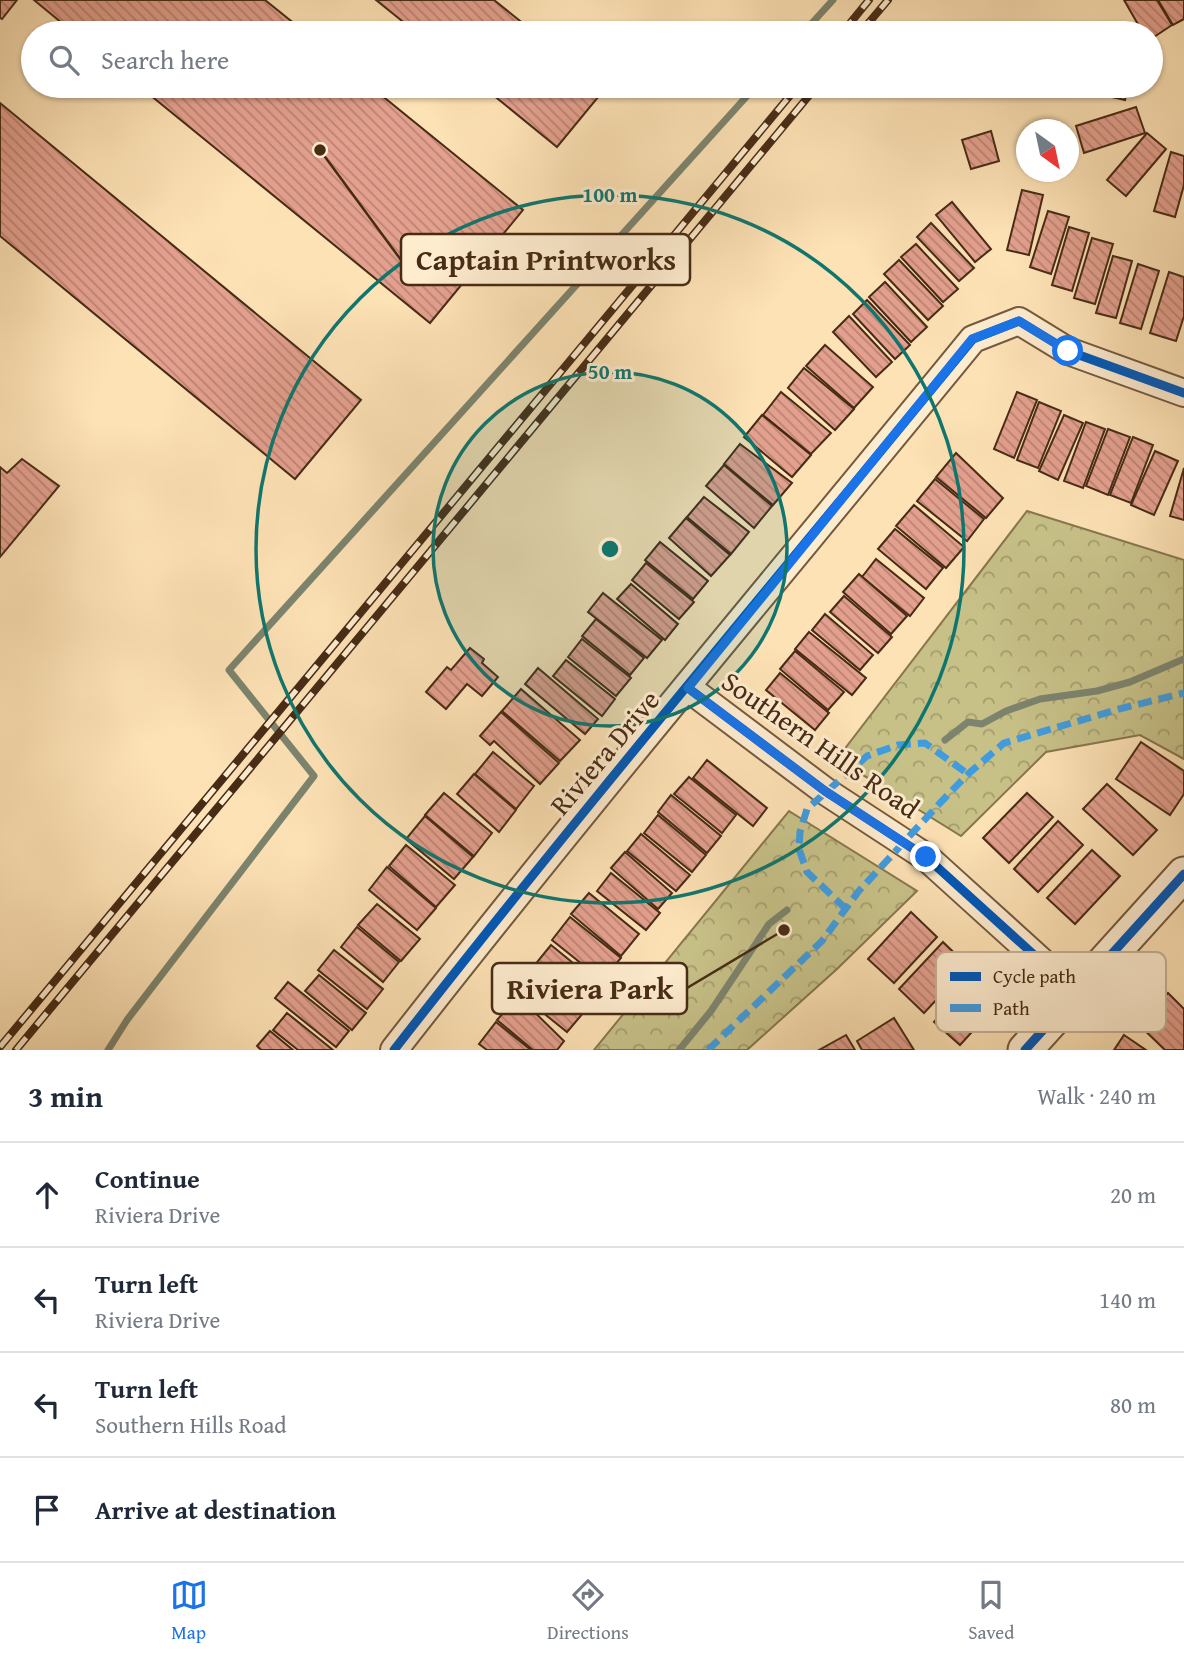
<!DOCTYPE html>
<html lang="en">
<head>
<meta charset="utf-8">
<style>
  :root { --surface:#fff; --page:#f6f6f7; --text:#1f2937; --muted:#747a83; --line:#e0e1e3; --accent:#1a73e8 }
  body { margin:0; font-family:"Gentium Book Plus",serif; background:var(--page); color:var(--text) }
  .compass { position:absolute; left:1016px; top:119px; width:63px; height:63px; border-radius:50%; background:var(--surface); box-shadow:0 2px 5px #0004; rotate:147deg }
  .stop { position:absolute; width:21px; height:21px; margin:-16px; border:5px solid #1a73e8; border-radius:50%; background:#fff }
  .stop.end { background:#1a73e8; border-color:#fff; box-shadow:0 2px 7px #0008 }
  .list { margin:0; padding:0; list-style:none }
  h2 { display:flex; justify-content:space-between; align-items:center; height:91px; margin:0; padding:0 28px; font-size:30px }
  h2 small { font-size:23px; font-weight:400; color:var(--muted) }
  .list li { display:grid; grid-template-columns:46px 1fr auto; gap:21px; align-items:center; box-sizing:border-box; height:105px; padding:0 28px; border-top:2px solid var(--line) }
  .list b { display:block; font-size:26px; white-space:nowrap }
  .list p { margin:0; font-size:23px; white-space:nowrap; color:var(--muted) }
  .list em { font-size:23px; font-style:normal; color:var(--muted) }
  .icon { flex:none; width:38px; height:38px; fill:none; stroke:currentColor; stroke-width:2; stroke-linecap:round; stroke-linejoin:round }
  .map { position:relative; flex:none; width:1184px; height:1050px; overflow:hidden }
  .search { position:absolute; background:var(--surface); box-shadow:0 2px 5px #0004; left:21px; right:21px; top:21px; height:77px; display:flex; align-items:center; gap:18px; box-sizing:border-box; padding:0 24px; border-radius:38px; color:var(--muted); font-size:26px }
  .sheet { height:511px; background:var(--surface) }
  nav { display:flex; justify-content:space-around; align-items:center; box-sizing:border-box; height:98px; border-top:2px solid var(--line); background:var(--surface); font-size:19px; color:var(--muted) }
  nav a { display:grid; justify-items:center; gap:4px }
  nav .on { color:var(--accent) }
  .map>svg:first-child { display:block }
  .park { fill:url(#park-crowns); stroke:#87764e; stroke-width:2 }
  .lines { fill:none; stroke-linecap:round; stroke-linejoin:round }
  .stream { stroke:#7c846e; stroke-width:7 }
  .building { fill:url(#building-back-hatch); stroke:#472b15; stroke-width:2 }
  .minor-casing { stroke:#74593d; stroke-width:30 }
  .tertiary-casing { stroke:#74593d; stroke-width:37 }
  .minor { stroke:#feeccf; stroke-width:26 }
  .tertiary { stroke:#feeccf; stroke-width:33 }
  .rail-casing { stroke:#472b15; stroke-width:8 }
  .rail { stroke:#feeccf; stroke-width:5; stroke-dasharray:16; stroke-linecap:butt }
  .quiet { stroke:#409cdf; stroke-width:7; stroke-dasharray:14 7; stroke-linecap:butt }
  .cycleway-casing { stroke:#feeccf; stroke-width:13 }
  .cycleway { stroke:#0057b8; stroke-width:9 }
  .route { stroke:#1a73e8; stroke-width:9 }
  .ring { fill:none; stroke:#0f766e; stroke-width:3.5 }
  .labels { text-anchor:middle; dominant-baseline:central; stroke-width:6; stroke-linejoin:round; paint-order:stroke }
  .street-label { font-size:28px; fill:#472b15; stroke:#feeccf }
  .key { fill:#feeccf; stroke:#c7b297; stroke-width:2 }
  .key-label { font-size:19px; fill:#472b15 }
  .centre { fill:#0f766e; stroke:#feeccf; stroke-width:3.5 }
  .ring-label { font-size:21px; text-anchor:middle; font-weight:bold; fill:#0f766e; stroke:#feeccf; stroke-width:6; stroke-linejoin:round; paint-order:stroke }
  .leader { fill:none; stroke:#472b15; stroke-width:2.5 }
  .callout-dot { fill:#472b15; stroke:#feeccf; stroke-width:2.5 }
  .callout { fill:#feeccf; stroke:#472b15; stroke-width:2.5 }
  .callout-label { font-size:30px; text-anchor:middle; font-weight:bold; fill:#472b15 }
</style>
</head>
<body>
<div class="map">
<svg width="1184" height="1050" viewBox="0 0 1184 1050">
  <defs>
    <pattern id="park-crowns" width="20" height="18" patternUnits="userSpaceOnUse" patternTransform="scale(1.75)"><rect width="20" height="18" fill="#c7c188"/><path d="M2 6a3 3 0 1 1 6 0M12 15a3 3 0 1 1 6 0" fill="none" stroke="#a39d6e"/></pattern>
    <pattern id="building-back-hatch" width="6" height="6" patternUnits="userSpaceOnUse" patternTransform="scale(1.75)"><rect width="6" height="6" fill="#e4a08e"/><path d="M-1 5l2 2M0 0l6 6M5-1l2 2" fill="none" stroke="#bb8373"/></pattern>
  </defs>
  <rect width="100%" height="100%" fill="#fde2b5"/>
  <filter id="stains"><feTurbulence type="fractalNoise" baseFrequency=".00286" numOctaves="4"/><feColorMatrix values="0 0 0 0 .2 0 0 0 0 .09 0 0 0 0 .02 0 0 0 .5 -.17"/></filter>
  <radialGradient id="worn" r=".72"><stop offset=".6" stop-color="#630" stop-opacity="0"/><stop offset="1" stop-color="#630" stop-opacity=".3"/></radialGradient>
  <!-- park -->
  <g class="park">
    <polygon points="1027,511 1184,560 1184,759 1140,735 1046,752 961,836 837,759"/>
    <polygon points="789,811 917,891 837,969 747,1050 594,1050"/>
  </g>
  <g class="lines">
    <!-- stream -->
    <g class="stream">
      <polyline points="803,33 833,0"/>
      <polyline points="945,740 968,722 982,724 1006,711 1040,699 1097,691 1130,682 1184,659"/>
      <polyline points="108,1050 127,1020 314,776 229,670 756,86"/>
      <polyline points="679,1050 711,1011 769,924 787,910"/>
    </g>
  </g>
  <!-- building -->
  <g class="building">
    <polygon points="0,0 17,0 2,19 0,18"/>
    <polygon points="34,0 265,0 306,33 74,33"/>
    <polygon points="376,0 494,0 535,33 417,33"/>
    <polygon points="1124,0 1157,0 1172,25 1151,39 1151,33 1143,33"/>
    <polygon points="1158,0 1184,0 1184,19 1173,25"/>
    <polygon points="139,86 370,86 523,210 430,323"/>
    <polygon points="482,86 599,86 604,90 557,147"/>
    <polygon points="1064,86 1128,86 1125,100"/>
    <polygon points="0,103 361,400 295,479 0,236"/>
    <polygon points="1136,107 1145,133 1084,153 1076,126"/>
    <polygon points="991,131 999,161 971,169 962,140"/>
    <polygon points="1147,133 1166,149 1126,196 1107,180"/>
    <polygon points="1171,152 1184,156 1184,185 1175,217 1154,211"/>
    <polygon points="1022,190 1043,195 1029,255 1007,250"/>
    <polygon points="952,202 991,249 975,262 936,215"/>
    <polygon points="1048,211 1069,217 1051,274 1030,267"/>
    <polygon points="931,223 974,268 959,281 917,237"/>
    <polygon points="1069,227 1089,233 1072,291 1052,285"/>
    <polygon points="1092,238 1113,244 1095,304 1074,298"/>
    <polygon points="916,244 958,289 943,302 901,257"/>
    <polygon points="1113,256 1132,261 1116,318 1096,313"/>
    <polygon points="899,260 943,306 928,320 884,274"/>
    <polygon points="1138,264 1159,271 1141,329 1120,323"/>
    <polygon points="1169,272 1184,277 1184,316 1176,341 1150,333"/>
    <polygon points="885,282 927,327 911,342 869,297"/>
    <polygon points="867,300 910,345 895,359 853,314"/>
    <polygon points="849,316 892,362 876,377 833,332"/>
    <polygon points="825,345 873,387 854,408 806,366"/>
    <polygon points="804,368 854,409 835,430 788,388"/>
    <polygon points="781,392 831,433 811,454 763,415"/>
    <polygon points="1017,392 1037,400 1014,458 994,449"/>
    <polygon points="1039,402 1061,411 1038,468 1017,460"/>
    <polygon points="762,415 811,455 792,477 744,437"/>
    <polygon points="1064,415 1083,423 1058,480 1039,471"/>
    <polygon points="1086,422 1105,429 1083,488 1064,481"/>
    <polygon points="1108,429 1130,437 1108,495 1086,486"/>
    <polygon points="1133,437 1153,445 1131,503 1110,495"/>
    <polygon points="740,444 792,483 773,505 724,464"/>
    <polygon points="1155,451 1178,461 1154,515 1131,505"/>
    <polygon points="956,453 1003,498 986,518 936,477"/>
    <polygon points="22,459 59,486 0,557 0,467 7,473"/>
    <polygon points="724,465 772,506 754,528 706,486"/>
    <polygon points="1184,468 1184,520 1170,516"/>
    <polygon points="935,479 984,519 967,541 917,501"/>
    <polygon points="704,497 749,532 731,554 687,517"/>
    <polygon points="914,505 964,547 946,568 896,526"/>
    <polygon points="686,518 730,555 711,576 669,538"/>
    <polygon points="895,529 943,568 926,589 878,549"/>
    <polygon points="660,542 708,581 693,599 645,560"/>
    <polygon points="876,559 924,598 910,616 862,577"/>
    <polygon points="646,563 694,602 679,619 632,580"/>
    <polygon points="859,574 907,616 891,634 843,592"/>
    <polygon points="631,584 678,624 665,640 617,599"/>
    <polygon points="603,593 662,640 647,658 588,612"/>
    <polygon points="844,596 892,637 878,653 830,612"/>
    <polygon points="825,614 873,655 860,670 812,630"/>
    <polygon points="596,619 644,658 630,675 582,636"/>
    <polygon points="809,632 866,678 852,695 795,649"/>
    <polygon points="582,639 631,678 616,696 568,657"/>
    <polygon points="470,648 484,659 482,663 498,677 482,696 467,684 446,709 426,692 447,667 451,670"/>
    <polygon points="795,651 844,692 828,710 780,669"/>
    <polygon points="566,660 615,699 602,716 553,676"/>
    <polygon points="538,668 598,719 585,734 525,684"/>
    <polygon points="780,673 829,713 815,730 766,690"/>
    <polygon points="521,689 580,740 560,761 502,711"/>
    <polygon points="501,712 559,763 540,784 494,741 490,745 480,736"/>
    <polygon points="1141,742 1184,771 1184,794 1170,815 1116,779"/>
    <polygon points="493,752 534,786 516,809 475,774"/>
    <polygon points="707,760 767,808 753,826 693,778"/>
    <polygon points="474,774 516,810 499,832 457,794"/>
    <polygon points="689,777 736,815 722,833 674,794"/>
    <polygon points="1107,784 1157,830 1133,855 1083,809"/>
    <polygon points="444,793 492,833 474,856 425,815"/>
    <polygon points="1027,793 1053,817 1009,863 983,838"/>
    <polygon points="671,795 721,836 707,853 658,812"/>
    <polygon points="658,815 706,855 692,872 644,833"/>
    <polygon points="425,816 473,857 454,879 406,839"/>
    <polygon points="1058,821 1083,845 1038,892 1014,869"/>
    <polygon points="641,834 690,875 676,891 627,851"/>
    <polygon points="406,845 455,885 436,907 389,866"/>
    <polygon points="1092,850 1120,876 1075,924 1047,898"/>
    <polygon points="625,852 672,893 658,909 611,868"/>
    <polygon points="387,867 436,908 417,930 369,890"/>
    <polygon points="611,873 660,913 646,930 597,891"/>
    <polygon points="589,893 639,934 621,956 571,914"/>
    <polygon points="377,904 420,939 401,961 358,925"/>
    <polygon points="911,912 937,937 894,983 868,959"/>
    <polygon points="570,917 621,958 602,980 552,940"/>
    <polygon points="357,927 399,962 383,982 341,947"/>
    <polygon points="943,942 968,966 924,1013 899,989"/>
    <polygon points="551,945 600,985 582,1007 533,967"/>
    <polygon points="334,950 383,989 367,1009 318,970"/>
    <polygon points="533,970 584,1012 567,1032 516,991"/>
    <polygon points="976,974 1003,998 960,1045 934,1022"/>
    <polygon points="319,975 366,1013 352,1030 305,991"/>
    <polygon points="288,982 349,1031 336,1047 275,998"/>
    <polygon points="1168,993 1184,1009 1184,1050 1165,1050 1138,1024"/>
    <polygon points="518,996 564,1041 557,1050 533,1050 497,1020"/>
    <polygon points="287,1013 333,1050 298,1050 273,1030"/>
    <polygon points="894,1018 914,1050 862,1050 857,1041"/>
    <polygon points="496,1022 531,1050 487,1050 479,1044"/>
    <polygon points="270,1031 293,1050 261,1050 257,1046"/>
    <polygon points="846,1035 855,1050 819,1050"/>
    <polygon points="1124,1035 1146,1050 1114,1050"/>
  </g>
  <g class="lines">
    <defs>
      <g id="minor">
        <polyline points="688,688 825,791 926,857 1075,992"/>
        <path d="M394,1050c188,-241 385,-474 579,-711l46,-18 49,30 116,42"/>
      </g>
      <polyline id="tertiary" points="1025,1050 1184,874"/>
    </defs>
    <!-- minor casing -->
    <use href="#minor" class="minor-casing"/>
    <!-- tertiary casing -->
    <use href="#tertiary" class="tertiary-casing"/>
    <!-- minor -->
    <use href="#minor" class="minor"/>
    <!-- tertiary -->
    <use href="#tertiary" class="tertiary"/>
    <defs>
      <g id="rail">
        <polyline points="842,33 869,0"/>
        <polyline points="860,33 888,0"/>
        <polyline points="0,1047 798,86"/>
        <polyline points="16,1050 817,86"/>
      </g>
    </defs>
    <!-- rail casing -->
    <use href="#rail" class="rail-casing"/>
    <!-- rail -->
    <use href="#rail" class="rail"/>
    <!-- quiet -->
    <g class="quiet">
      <polyline points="846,909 807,872 799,849 800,832 807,809 867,756 898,745 925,743 968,774"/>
      <polyline points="708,1050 822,941 858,892 940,803 968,774 1004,743 1119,709 1184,693"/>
    </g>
    <defs>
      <g id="cycleway">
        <polyline points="688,688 825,791 926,857 1075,992"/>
        <path d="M394,1050c188,-241 385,-474 579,-711l46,-18 49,30 116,42"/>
        <polyline points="1025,1050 1184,874"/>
      </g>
    </defs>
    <!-- cycleway casing -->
    <use href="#cycleway" class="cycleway-casing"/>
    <!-- cycleway -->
    <use href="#cycleway" class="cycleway"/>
  </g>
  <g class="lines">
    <!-- route -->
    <polyline class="route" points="926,857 825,791 688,688 972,339 1019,321 1068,351"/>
  </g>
  <!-- distance rings -->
  <circle cx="610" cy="549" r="177" fill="#0f766e" fill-opacity=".12"/>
  <g class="ring">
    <circle cx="610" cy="549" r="177"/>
    <circle cx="610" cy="549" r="354"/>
  </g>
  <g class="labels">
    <!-- street labels -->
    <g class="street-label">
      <text transform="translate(821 744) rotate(35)">Southern Hills Road</text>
      <text transform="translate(604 752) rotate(-50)">Riviera Drive</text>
    </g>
  </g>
  <!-- legend -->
  <rect x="936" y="952" width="230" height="80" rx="10" class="key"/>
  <rect x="950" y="972" width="31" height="9" fill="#0057b8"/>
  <rect x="950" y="1004" width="31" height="8" fill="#409cdf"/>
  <g class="key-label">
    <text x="993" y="983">Cycle path</text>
    <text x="993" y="1015">Path</text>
  </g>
  <circle cx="610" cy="549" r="10" class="centre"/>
  <g class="ring-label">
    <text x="610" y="202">100 m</text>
    <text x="610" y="379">50 m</text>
  </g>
  <!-- callouts -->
  <path class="leader" d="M320 150L401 260M784 930L687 988"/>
  <g class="callout-dot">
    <circle cx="320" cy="150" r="7"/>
    <circle cx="784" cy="930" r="7"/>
  </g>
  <g class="callout">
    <rect x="401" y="234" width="289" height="51" rx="7"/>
    <rect x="492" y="963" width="195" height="51" rx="7"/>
  </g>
  <g class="callout-label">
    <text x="546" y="270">Captain Printworks</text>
    <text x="590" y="999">Riviera Park</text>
  </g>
  <rect width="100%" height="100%" filter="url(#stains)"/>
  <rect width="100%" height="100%" fill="url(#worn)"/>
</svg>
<svg class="compass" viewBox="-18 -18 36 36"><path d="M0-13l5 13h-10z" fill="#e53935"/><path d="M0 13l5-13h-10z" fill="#747a83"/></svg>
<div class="stop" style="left:1068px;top:351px"></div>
<div class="stop end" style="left:926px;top:857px"></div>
<div class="search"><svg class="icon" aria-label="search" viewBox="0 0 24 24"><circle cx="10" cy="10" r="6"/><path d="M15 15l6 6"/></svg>Search here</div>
</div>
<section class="sheet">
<h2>3 min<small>Walk · 240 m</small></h2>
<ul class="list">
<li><svg class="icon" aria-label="ahead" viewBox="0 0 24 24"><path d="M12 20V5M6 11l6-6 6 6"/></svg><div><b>Continue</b><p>Riviera Drive</p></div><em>20 m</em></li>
<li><svg class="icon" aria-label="left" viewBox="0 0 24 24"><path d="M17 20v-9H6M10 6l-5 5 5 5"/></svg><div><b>Turn left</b><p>Riviera Drive</p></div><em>140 m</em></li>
<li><svg class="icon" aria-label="left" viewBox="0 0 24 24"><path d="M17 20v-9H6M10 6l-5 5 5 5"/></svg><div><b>Turn left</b><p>Southern Hills Road</p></div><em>80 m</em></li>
<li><svg class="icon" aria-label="arrive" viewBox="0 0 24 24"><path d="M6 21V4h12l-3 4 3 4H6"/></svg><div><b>Arrive at destination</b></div></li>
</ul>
</section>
<nav>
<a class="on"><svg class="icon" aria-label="map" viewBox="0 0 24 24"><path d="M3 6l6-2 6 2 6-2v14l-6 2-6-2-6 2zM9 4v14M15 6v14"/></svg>Map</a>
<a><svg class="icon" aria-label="directions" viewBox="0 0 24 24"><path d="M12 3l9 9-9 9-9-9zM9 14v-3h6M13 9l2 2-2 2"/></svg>Directions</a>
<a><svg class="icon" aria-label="saved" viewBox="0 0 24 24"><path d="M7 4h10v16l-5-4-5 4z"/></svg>Saved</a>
</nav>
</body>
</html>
